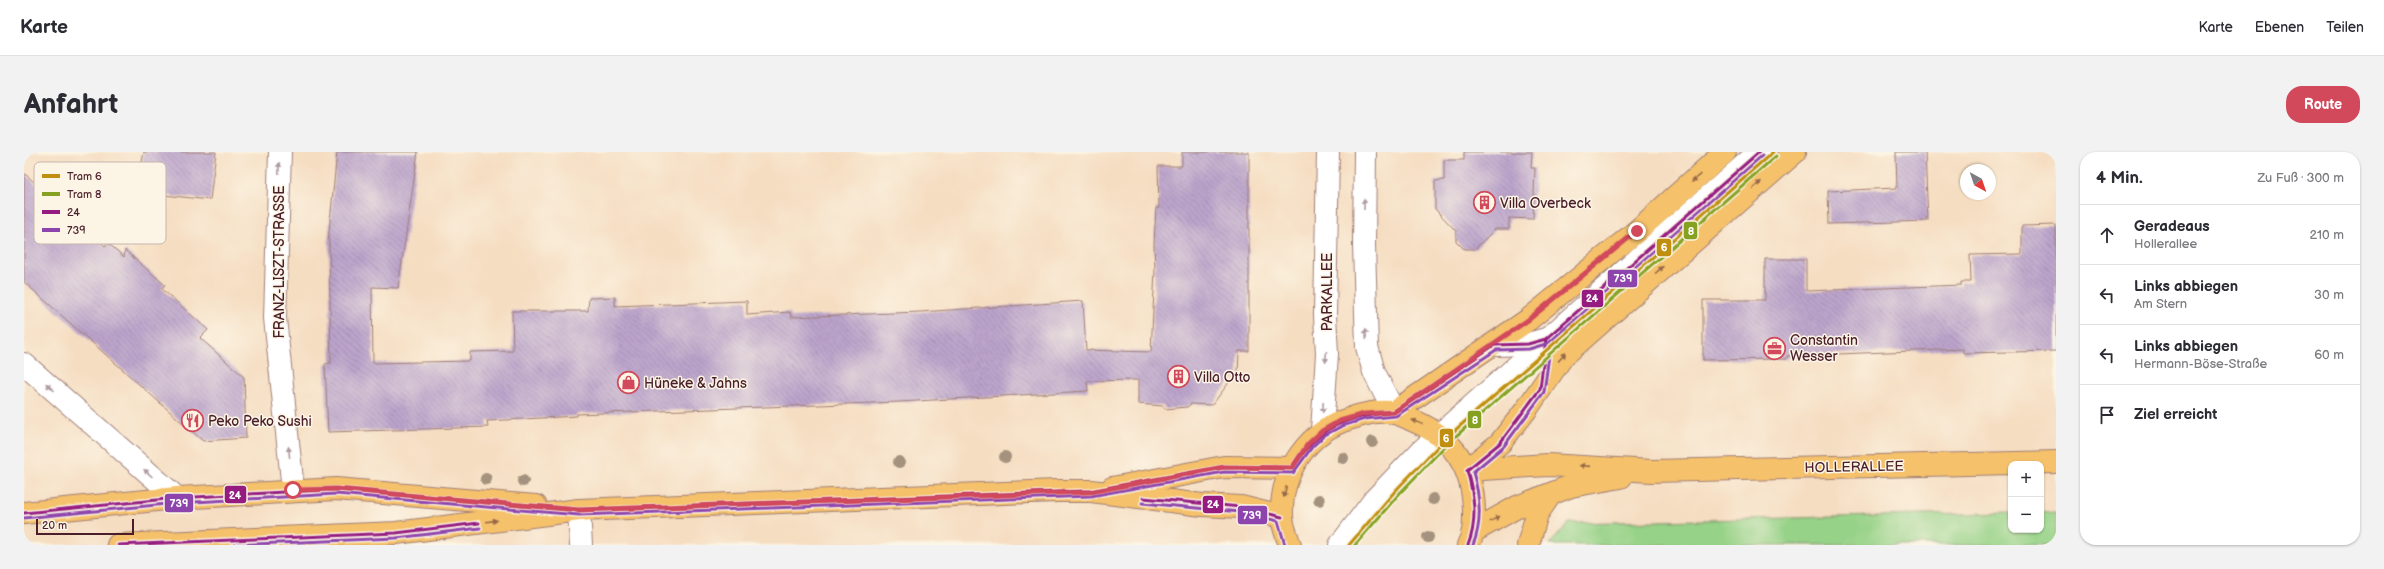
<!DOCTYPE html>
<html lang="de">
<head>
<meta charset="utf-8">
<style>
  :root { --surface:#fff; --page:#f2f2f3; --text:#2b2b33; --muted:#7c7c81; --line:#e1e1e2; --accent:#d1495b }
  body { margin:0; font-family:"Balsamiq Sans",sans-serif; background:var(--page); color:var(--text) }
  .controls { position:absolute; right:12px; bottom:12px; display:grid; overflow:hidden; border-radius:8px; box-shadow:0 1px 3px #0004 }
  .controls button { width:36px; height:36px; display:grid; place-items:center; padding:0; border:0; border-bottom:1px solid var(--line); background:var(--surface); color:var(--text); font:20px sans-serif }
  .compass { position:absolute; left:1936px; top:12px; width:36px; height:36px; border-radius:50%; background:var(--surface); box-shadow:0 1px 3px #0004; rotate:140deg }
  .scale { position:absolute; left:12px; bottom:10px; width:98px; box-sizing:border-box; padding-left:4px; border:2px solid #4a1f2b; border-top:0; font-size:11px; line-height:14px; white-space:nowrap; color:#4a1f2b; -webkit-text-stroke:3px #fcf5e5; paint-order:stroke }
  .stop { position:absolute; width:12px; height:12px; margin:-9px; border:3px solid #d1495b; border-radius:50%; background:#fff }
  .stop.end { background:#d1495b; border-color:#fff; box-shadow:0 1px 4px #0008 }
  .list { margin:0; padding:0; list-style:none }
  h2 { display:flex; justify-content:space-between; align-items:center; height:52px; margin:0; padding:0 16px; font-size:17px }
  h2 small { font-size:13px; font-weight:400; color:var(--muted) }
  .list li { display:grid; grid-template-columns:26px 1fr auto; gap:12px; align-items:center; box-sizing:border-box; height:60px; padding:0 16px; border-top:1px solid var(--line) }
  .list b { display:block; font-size:15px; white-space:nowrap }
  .list p { margin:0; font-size:13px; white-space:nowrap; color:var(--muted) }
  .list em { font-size:13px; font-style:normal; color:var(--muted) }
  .icon { flex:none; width:22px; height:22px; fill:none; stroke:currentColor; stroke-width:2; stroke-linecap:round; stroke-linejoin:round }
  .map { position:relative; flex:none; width:2032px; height:393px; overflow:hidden; border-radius:16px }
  header { display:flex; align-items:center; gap:24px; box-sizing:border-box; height:56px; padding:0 20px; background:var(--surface); border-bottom:1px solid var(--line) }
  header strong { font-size:19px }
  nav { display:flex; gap:22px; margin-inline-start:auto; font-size:14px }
  .intro { display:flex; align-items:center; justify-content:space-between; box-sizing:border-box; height:96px; padding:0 24px }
  h1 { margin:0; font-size:28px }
  .button { padding:10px 18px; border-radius:16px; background:var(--accent); color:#fff; font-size:14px; font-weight:700 }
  main { display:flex; gap:24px; padding:0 24px }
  aside { flex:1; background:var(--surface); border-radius:16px; box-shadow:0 1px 3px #0004 }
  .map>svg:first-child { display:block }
  .park { fill:#96d287; stroke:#707859 }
  .building { fill:url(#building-back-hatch) }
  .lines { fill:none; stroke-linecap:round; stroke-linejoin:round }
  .minor-casing { stroke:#a07e76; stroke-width:24 }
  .major-casing { stroke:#a07e76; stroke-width:24 }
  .minor { stroke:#fff; stroke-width:22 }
  .major { stroke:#f5c16b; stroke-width:22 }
  .bus-1-casing { stroke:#fcf5e5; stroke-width:6 }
  .bus-2-casing { stroke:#fcf5e5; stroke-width:6 }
  .bus-1 { stroke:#951b81; stroke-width:3 }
  .bus-2 { stroke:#8e44ad; stroke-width:3 }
  .tram-1-casing { stroke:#fcf5e5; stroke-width:6 }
  .tram-2-casing { stroke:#fcf5e5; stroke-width:6 }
  .tram-1 { stroke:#c08f0f; stroke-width:3 }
  .tram-2 { stroke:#86a121; stroke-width:3 }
  .tree { fill:#a4927e }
  .oneway { fill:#ae9aa0 }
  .oneway2 { fill:#976848 }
  .route { stroke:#d1495b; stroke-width:5 }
  .labels { text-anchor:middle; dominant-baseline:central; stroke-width:3; stroke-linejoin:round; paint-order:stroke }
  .poi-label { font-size:14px; fill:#4a1f2b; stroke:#fcf5e5; text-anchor:start }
  .street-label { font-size:14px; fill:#4a1f2b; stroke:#fcf5e5 }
  .key { fill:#fcf5e5; stroke:#c7b5ad; stroke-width:1 }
  .key-label { font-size:11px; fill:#4a1f2b }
  .line-badge { stroke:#fcf5e5; stroke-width:1.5 }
  .badge-label { font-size:11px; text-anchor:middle; font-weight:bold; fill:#fff }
</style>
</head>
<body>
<header>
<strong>Karte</strong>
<nav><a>Karte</a><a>Ebenen</a><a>Teilen</a></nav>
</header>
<div class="intro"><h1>Anfahrt</h1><a class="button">Route</a></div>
<main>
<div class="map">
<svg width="2032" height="393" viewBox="0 0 2032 393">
  <defs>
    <pattern id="building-back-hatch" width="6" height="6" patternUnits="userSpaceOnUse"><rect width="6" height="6" fill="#bca4cc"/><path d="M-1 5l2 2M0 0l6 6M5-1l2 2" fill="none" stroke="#9b85a6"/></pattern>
  </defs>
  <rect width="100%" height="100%" fill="#fcf5e5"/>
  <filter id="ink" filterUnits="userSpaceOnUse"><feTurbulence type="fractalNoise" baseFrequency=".025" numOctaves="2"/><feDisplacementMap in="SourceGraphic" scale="8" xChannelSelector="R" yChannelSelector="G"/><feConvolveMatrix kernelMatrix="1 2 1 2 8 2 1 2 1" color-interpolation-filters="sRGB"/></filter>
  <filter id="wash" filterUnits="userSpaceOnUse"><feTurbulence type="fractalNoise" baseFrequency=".012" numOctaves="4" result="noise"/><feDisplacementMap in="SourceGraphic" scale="16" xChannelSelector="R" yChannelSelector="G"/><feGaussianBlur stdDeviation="0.9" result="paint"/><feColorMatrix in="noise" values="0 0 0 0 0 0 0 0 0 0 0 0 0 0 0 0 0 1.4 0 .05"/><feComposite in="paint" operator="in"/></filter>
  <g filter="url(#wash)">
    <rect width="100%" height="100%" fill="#f5ddc1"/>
    <!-- park -->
    <polygon class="park" points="2032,360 2032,393 1525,393 1545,371 1987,361 1987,378 2017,378 2017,361"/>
    <g id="blocks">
      <!-- building -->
      <g class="building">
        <polygon points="120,0 192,0 186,48 112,40"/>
        <polygon points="313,0 394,0 374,136 348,135 349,211 446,209 446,200 489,199 488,159 564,159 565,146 591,145 591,154 723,149 723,163 766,160 767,165 896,160 1059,149 1062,198 1127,200 1131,118 1130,92 1132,56 1135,56 1134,14 1158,14 1158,0 1225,0 1225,199 1215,199 1214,221 1206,229 1188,253 1167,252 1163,255 1141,257 1139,254 1114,252 1114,228 1063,229 1064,239 875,250 553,262 553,264 463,269 464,275 304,280 301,212 307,211 305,90 304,90"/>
        <polygon points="1440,0 1508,0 1507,16 1511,16 1509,67 1485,66 1485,77 1471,77 1451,97 1440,97 1432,89 1432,79 1411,57 1411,29 1420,28 1420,8 1440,8"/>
        <polygon points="1872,0 1901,0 1904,69 1805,72 1804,39 1873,36"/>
        <polygon points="0,21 81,94 84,91 100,105 101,98 141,133 137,136 184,178 176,186 220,225 222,286 179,289 0,130"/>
        <polygon points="2032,73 2032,199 1939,201 1939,197 1763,204 1763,207 1679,208 1679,148 1741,148 1741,107 1782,107 1782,139 1937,133 1937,130 1947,130 1946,103 1998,102 1998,74"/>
      </g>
    </g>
  </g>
  <g filter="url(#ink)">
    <use href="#blocks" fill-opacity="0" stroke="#a07e76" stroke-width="1"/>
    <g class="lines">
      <defs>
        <g id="minor">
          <polyline points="256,0 251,166 269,338"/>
          <polyline points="1341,0 1340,93 1343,195 1350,220 1370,260"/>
          <polyline points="1470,193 1504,192 1522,187"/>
          <polyline points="0,212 153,346"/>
          <polyline points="1298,279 1303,202 1301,163 1304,0"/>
          <polyline points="555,358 557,393"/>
          <polyline points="1316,393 1351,347 1397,299 1735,0"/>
        </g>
        <g id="major">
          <polyline points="1370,260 1504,168 1613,79 1701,0"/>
          <polyline points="1443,318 1524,313 1628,319 2032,310"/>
          <polyline points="1443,318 1476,291 1502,258 1539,204 1771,0"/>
          <polyline points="1088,336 1200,315 1268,316"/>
          <polyline points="0,361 153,346 312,337 512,354"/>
          <polyline points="1450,379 1493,355 1547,334 1597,325"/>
          <polyline points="94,393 372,381 555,358 1033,339 1067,339 1178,353 1217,355 1258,365"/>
          <path d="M1266,393c-3,-9 -8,-20 -8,-29 -2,-45 27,-86 70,-98 12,-4 30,-8 42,-5 7,1 14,5 20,8 40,17 60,48 60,92 0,12 0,21 -6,32"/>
          <polyline points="1504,393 1513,362 1526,343"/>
        </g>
      </defs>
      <!-- minor casing -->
      <use href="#minor" class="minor-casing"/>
      <!-- major casing -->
      <use href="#major" class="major-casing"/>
      <!-- minor -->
      <use href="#minor" class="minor"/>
      <!-- major -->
      <use href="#major" class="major"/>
      <defs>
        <g id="bus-1">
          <polyline points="1470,193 1504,192 1522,187 1547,165"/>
          <polyline points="1370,260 1470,193"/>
          <path d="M1268,316c27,-42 54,-52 102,-56"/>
          <polyline points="1443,318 1476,291 1516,237 1522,187 1735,0"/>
          <path d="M1443,318c7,25 11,50 1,75"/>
          <polyline points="1119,346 1217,355 1258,365"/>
          <polyline points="0,361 153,346 312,337 555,358 1067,339 1200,315 1268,316"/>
          <polyline points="94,393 372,381 455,371"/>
        </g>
        <g id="bus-2">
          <polyline points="1118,351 1216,360 1254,369 1261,393"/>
          <polyline points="0,366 153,351 312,342 555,363 1067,344 1200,320 1269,321 1288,295 1301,283 1318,274 1341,267 1372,264 1472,198 1505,197 1525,191 1738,4"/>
          <polyline points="210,393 372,386 456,376"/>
          <path d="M1449,393c10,-24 7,-49 0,-73l31,-26 40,-54 7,-51 22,-20"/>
        </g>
      </defs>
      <!-- bus-1 casing -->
      <use href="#bus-1" class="bus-1-casing"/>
      <!-- bus-2 casing -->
      <use href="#bus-2" class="bus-2-casing"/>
      <!-- bus-1 -->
      <use href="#bus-1" class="bus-1"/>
      <!-- bus-2 -->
      <use href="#bus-2" class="bus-2"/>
      <defs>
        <polyline id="tram-1" points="1325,393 1372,338 1421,287 1749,0"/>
        <polyline id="tram-2" points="1331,393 1375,342 1424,291 1752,4"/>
      </defs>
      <!-- tram-1 casing -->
      <use href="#tram-1" class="tram-1-casing"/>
      <!-- tram-2 casing -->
      <use href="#tram-2" class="tram-2-casing"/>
      <!-- tram-1 -->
      <use href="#tram-1" class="tram-1"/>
      <!-- tram-2 -->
      <use href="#tram-2" class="tram-2"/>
    </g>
    <!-- trees -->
    <g class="tree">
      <circle cx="1348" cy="290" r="6"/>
      <circle cx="981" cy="305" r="6"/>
      <circle cx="1319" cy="306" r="6"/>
      <circle cx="875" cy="310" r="6"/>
      <circle cx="462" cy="327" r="6"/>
      <circle cx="499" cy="329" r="6"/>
      <circle cx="1409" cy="347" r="6"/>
      <circle cx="1295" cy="348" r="6"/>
      <circle cx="1404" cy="385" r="6"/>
    </g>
    <!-- one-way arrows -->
    <defs><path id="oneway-solid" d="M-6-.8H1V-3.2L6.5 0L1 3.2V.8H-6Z"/></defs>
    <g class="oneway">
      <use href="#oneway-solid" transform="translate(255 16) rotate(-88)"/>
      <use href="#oneway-solid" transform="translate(1340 52) rotate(-90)"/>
      <use href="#oneway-solid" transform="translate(1342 182) rotate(-93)"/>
      <use href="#oneway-solid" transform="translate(1302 205) rotate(94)"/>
      <use href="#oneway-solid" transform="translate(26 235) rotate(-139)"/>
      <use href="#oneway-solid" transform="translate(1299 255) rotate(92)"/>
      <use href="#oneway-solid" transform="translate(265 300) rotate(-96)"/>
      <use href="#oneway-solid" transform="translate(124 321) rotate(-138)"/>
    </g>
    <g class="oneway2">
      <use href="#oneway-solid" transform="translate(1672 26) rotate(138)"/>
      <use href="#oneway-solid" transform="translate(1733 33) rotate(-41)"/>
      <use href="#oneway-solid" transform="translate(1635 118) rotate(-42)"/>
      <use href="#oneway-solid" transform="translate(1538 205) rotate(-50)"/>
      <use href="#oneway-solid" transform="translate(1393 270) rotate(-157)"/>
      <use href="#oneway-solid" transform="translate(1561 314) rotate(-176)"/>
      <use href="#oneway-solid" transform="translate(1261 340) rotate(103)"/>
      <use href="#oneway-solid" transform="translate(1471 367) rotate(-29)"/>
      <use href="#oneway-solid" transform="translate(468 369) rotate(-7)"/>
    </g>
  </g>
  <g class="lines" filter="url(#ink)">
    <!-- route -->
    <polyline class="route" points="269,338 312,337 555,358 1067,340 1200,315 1268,316 1284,292 1298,279 1316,269 1340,262 1370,260 1504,168 1613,79"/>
  </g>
  <!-- icons -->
  <defs>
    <symbol id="building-ring" viewBox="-11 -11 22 22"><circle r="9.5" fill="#fcf5e5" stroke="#d1495b" stroke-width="1.5"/><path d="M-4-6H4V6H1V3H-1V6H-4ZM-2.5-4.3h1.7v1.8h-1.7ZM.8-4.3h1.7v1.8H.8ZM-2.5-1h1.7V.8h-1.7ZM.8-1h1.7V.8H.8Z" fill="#d1495b"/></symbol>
    <symbol id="office-ring" viewBox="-11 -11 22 22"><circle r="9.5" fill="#fcf5e5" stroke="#d1495b" stroke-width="1.5"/><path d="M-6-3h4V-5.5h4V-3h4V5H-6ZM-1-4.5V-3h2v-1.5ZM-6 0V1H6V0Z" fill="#d1495b"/></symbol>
    <symbol id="shop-ring" viewBox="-11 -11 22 22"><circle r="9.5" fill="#fcf5e5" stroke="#d1495b" stroke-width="1.5"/><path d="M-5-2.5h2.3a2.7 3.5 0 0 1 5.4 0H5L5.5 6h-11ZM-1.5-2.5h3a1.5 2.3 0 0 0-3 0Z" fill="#d1495b"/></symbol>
    <symbol id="restaurant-ring" viewBox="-11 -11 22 22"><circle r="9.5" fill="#fcf5e5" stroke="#d1495b" stroke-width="1.5"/><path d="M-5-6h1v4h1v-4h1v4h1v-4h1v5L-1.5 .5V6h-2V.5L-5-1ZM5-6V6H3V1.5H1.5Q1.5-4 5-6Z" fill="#d1495b"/></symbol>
  </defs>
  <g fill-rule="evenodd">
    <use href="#building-ring" x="1448" y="38" width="25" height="25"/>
    <use href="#office-ring" x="1738" y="184" width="25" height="25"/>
    <use href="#building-ring" x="1142" y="212" width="25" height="25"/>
    <use href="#shop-ring" x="592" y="218" width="25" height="25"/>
    <use href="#restaurant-ring" x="156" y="256" width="25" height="25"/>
  </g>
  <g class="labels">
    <!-- poi labels -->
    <g class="poi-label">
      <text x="1476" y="51">Villa Overbeck</text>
      <text x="1766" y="188">Constantin<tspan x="1766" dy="16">Wesser</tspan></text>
      <text x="1170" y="225">Villa Otto</text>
      <text x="620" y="231">Hüneke &amp; Jahns</text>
      <text x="184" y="269">Peko Peko Sushi</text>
    </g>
    <!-- street labels -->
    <g class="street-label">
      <text transform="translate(255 110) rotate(-90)">FRANZ-LISZT-STRASSE</text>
      <text transform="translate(1303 140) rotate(-90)">PARKALLEE</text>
      <text transform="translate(1830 315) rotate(-1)">HOLLERALLEE</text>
    </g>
  </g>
  <!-- legend -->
  <rect x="10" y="10" width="132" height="82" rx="6" class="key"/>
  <rect x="18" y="22" width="18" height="4" fill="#c08f0f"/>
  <rect x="18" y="40" width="18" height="4" fill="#86a121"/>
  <rect x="18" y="58" width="18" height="4" fill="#951b81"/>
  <rect x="18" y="76" width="18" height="4" fill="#8e44ad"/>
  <g class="key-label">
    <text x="43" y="28">Tram 6</text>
    <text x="43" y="46">Tram 8</text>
    <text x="43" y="64">24</text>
    <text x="43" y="82">739</text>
  </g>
  <g class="line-badge">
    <rect x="1659" y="69" width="15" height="19" rx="4" fill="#86a121"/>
    <rect x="1632" y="86" width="16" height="19" rx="4" fill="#c08f0f"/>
    <rect x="1583" y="117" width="31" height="19" rx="4" fill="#8e44ad"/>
    <rect x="1557" y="137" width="23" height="19" rx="4" fill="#951b81"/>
    <rect x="1443" y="258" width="15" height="19" rx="4" fill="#86a121"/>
    <rect x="1415" y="276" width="15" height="20" rx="4" fill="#c08f0f"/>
    <rect x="200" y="333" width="23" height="19" rx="4" fill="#951b81"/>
    <rect x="140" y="341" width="30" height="20" rx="4" fill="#8e44ad"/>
    <rect x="1178" y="343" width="22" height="19" rx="4" fill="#951b81"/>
    <rect x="1213" y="353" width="31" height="20" rx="4" fill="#8e44ad"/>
  </g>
  <g class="badge-label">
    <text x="1667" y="83">8</text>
    <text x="1640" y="99">6</text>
    <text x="1599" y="130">739</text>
    <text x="1568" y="150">24</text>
    <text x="1451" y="272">8</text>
    <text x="1422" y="290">6</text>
    <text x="211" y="347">24</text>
    <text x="155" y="355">739</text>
    <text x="1189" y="356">24</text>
    <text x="1228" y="367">739</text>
  </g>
</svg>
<div class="controls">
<button>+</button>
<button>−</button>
</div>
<svg class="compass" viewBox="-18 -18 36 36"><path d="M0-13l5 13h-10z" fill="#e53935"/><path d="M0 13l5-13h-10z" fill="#7c7c81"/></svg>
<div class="scale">20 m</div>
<div class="stop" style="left:269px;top:338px"></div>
<div class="stop end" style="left:1613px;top:79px"></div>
</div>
<aside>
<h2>4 Min.<small>Zu Fuß · 300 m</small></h2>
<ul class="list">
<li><svg class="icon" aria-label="ahead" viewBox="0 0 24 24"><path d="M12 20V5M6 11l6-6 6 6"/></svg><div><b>Geradeaus</b><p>Hollerallee</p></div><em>210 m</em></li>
<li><svg class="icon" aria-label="left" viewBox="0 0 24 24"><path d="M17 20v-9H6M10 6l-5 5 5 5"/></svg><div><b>Links abbiegen</b><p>Am Stern</p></div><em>30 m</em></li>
<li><svg class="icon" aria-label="left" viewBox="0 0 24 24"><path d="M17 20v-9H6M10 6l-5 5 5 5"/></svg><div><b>Links abbiegen</b><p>Hermann-Böse-Straße</p></div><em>60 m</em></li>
<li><svg class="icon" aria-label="arrive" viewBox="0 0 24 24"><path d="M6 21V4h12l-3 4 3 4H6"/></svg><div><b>Ziel erreicht</b></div></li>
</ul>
</aside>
</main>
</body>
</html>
